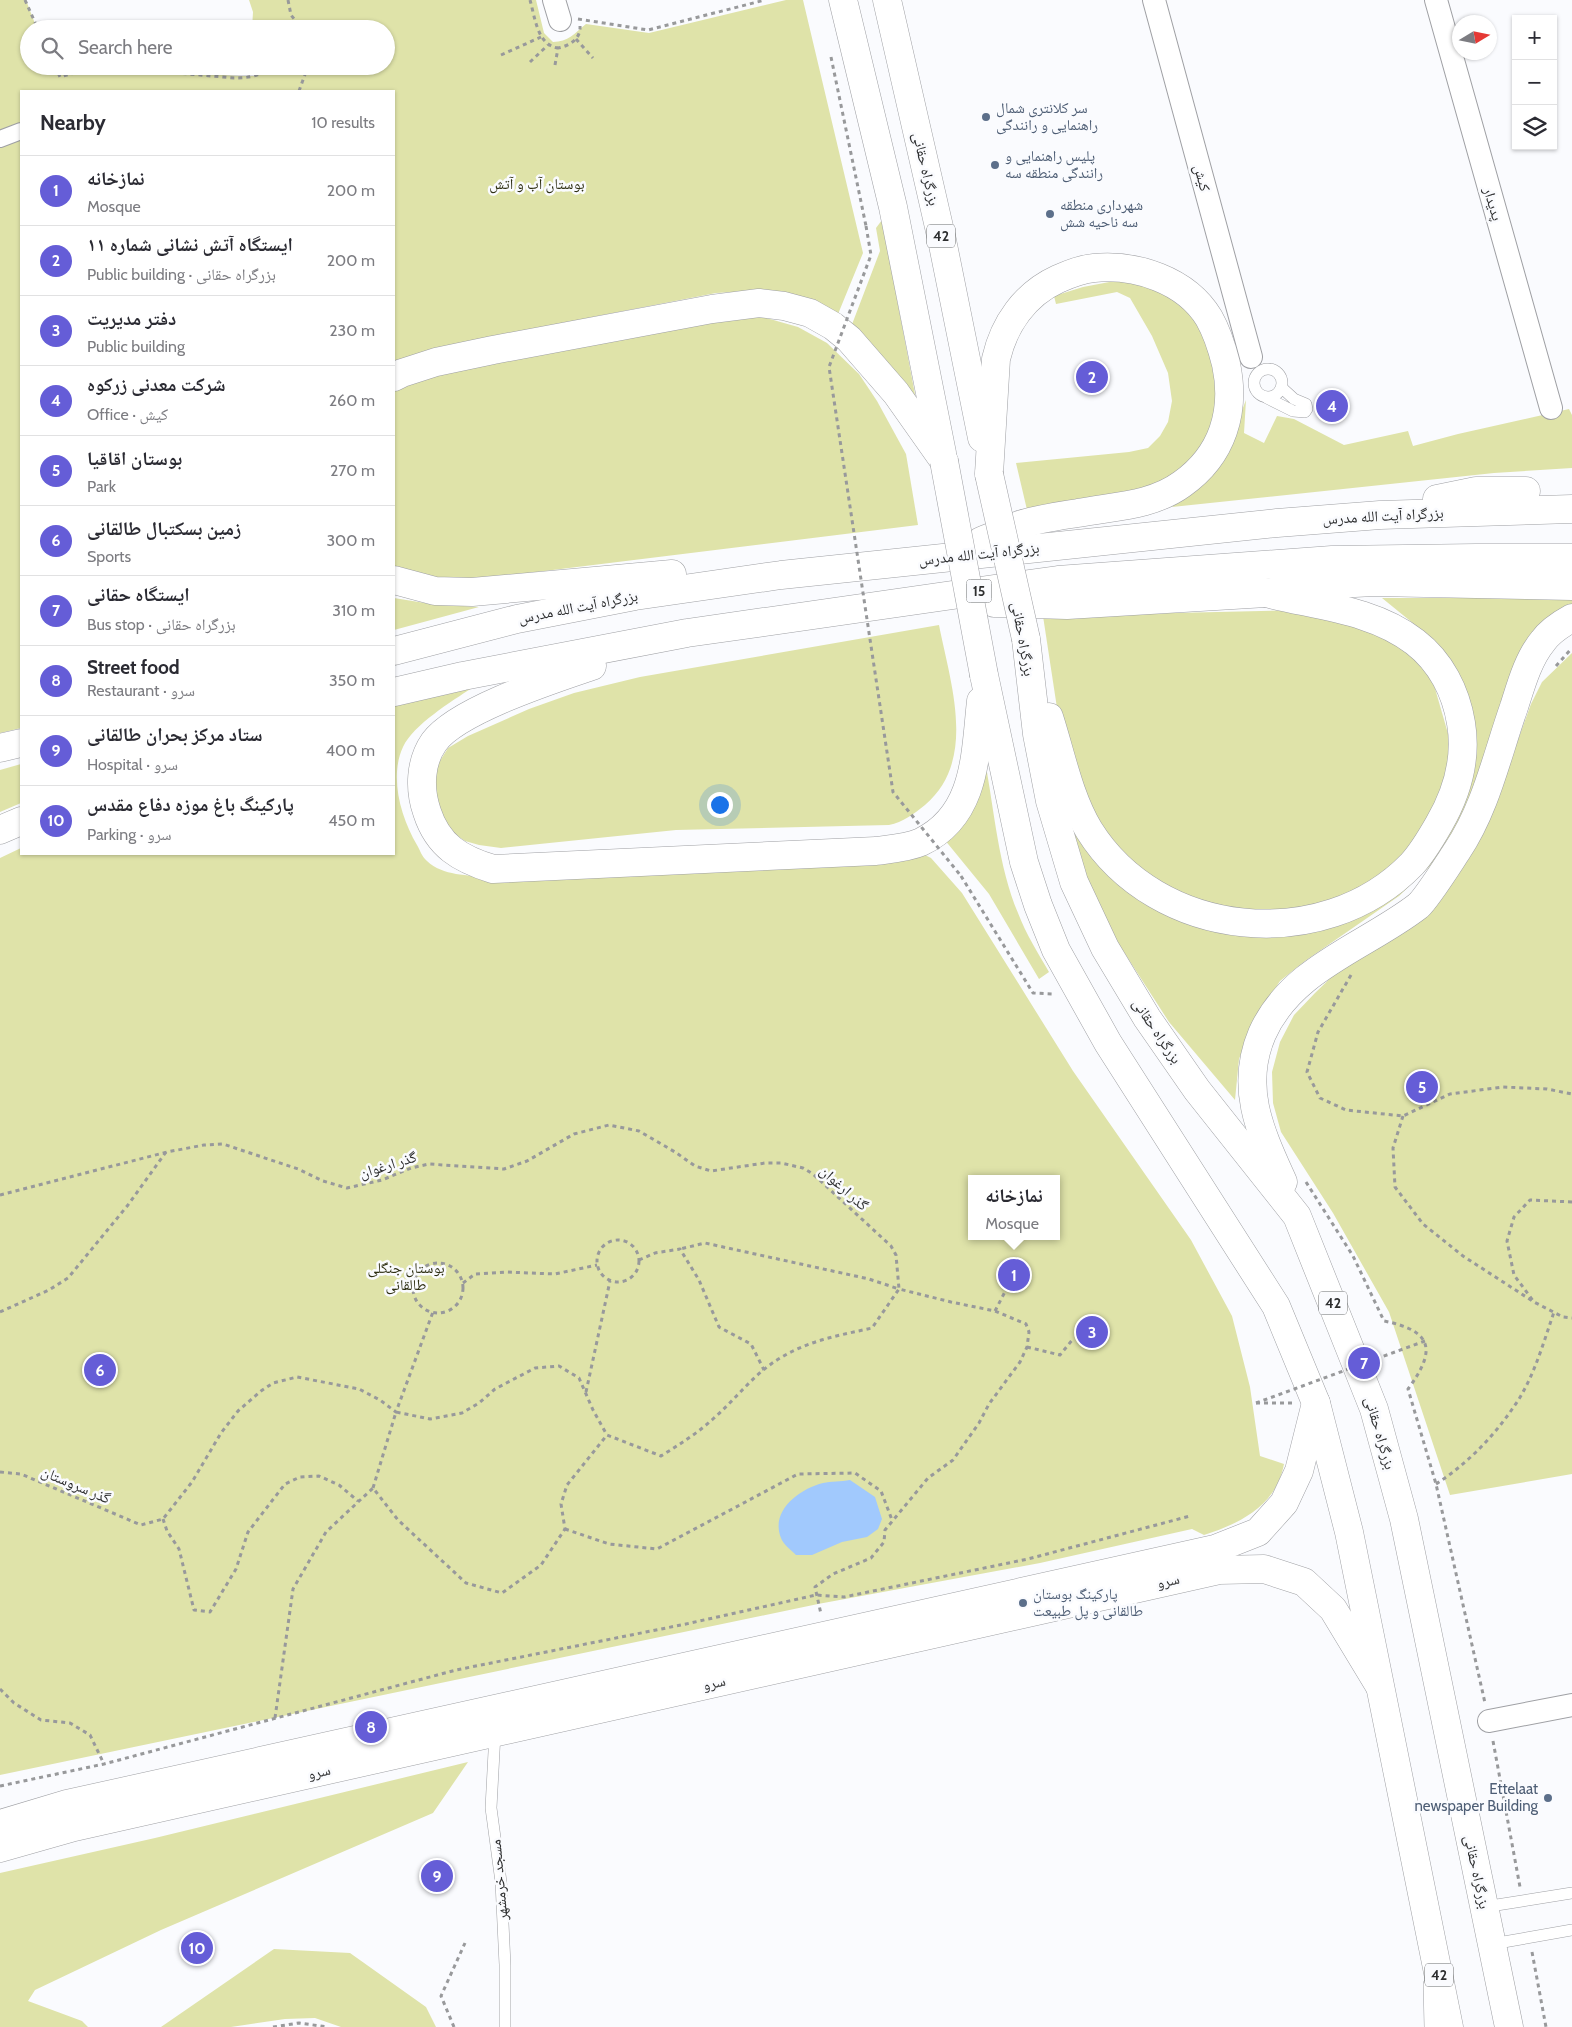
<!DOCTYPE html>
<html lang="en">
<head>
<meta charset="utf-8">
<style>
  :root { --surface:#fff; --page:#f2f2f3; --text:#2b2b33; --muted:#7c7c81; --line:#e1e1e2; --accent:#655dd7 }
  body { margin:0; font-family:Cabin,"Noto Naskh Arabic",sans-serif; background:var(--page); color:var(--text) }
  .controls { position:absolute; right:15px; top:15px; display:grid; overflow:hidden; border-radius:0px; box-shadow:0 1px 4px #0004 }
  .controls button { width:45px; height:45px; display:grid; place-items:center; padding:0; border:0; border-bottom:1px solid var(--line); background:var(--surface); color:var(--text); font:25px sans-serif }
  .compass { position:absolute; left:1452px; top:15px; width:45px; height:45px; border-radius:50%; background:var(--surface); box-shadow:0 1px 4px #0004; rotate:80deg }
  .you { position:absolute; left:719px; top:804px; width:18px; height:18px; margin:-12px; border:4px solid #fff; border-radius:50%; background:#1a73e8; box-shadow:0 0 0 8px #1a73e833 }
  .badge { display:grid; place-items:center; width:32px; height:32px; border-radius:50%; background:var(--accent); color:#fff; font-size:16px; font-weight:700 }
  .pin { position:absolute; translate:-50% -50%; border:2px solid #fff; box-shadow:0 1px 5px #0006 }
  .popup { position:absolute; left:968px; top:1175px; width:92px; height:65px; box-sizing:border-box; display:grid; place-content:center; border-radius:0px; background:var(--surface); filter:drop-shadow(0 1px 4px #0005); font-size:16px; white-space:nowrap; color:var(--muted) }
  .popup b { font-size:19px; color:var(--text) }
  .popup::after { content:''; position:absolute; left:50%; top:100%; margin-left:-10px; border:10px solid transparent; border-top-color:var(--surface) }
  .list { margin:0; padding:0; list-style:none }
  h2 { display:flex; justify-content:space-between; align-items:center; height:65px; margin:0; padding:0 20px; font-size:21px }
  h2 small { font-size:16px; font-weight:400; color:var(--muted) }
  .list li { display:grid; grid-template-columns:32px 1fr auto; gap:15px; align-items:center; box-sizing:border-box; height:70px; padding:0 20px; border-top:1px solid var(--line) }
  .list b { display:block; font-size:19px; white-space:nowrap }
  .list p { margin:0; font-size:16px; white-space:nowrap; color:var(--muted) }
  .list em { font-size:16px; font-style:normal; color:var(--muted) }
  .icon { flex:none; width:28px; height:28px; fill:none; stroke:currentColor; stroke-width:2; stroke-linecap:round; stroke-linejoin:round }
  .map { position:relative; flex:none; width:1572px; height:2027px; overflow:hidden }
  .search { position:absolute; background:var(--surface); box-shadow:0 1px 4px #0004; left:20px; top:20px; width:375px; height:55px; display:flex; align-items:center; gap:12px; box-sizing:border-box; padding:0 18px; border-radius:28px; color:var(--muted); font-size:19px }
  .panel { position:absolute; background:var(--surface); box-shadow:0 1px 4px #0004; left:20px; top:90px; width:375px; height:765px; border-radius:0px }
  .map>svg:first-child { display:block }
  .green { fill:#dfe3a9; fill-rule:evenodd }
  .water { fill:#a1c9fd }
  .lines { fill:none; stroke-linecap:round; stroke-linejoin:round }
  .service-casing { stroke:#9fa0a4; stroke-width:12 }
  .pedestrian-casing { stroke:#9fa0a4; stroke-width:18 }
  .minor-casing { stroke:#9fa0a4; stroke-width:24 }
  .tertiary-casing { stroke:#9fa0a4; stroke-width:29 }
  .trunk-casing { stroke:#9fa0a4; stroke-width:29 }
  .path { stroke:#98999b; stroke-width:3; stroke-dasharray:4 4; stroke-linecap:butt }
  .service { stroke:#fff; stroke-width:11 }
  .pedestrian { stroke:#fff; stroke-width:16 }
  .minor { stroke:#fff; stroke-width:22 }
  .tertiary { stroke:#fff; stroke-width:28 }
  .trunk { stroke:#fff; stroke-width:28 }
  .trunk-bridge-casing { stroke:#9fa0a4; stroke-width:29; stroke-linecap:butt }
  .path-bridge { stroke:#98999b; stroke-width:3; stroke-dasharray:4 4; stroke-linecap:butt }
  .trunk-bridge { stroke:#fff; stroke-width:28 }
  .service-dot { fill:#5c6f8a; stroke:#fafbfe; stroke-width:2 }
  .labels { text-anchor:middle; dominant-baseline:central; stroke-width:5; stroke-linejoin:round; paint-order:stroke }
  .shield { fill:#fafbfe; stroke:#6a6c6d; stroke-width:1 }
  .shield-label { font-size:14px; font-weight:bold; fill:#2d2e2f }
  .service-label { font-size:15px; fill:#4e5e75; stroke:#fafbfe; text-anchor:start }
  .street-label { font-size:15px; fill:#2d2e2f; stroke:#fafbfe }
  .park-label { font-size:15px; fill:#2e2f12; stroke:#fafbfe }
</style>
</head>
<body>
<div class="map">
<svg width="1572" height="2027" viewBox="0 0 1572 2027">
  <rect width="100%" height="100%" fill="#fafbfe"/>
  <!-- green -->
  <g class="green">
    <path d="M0,0h26l11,29h-8v37h23l3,6 34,-5 150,9h17l-5,-10h135v-37h-134l1,-17 -4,-12h287l8,33 9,9c15,0 22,-9 33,-18l63,9 137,-33h17l60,253 -27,66 -68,-29 -52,3 -242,47 -80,23v-272h-373v637l-21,5z"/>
    <polygon points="882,220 918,410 851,327 880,251 876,228"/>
    <polygon points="1120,280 1143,282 1185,305 1216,353 1215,422 1191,463 1166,484 1028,514 1016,463 1129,452 1148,448 1160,436 1168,422 1172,401 1168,373 1152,336 1130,298 1117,292 1056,304 1054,296 1083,287"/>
    <polygon points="759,316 798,327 827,343 859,374 877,401 906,454 918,525 464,581 394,572 394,390 417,379 712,320"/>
    <polygon points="1246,400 1244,433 1264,443 1277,416 1294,419 1344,445 1408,431 1413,446 1458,434 1569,409 1572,415 1572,468 1494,473 1172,507 1210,473 1227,448"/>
    <polygon points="394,598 431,604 479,607 394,630"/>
    <polygon points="1382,598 1572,598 1572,605 1455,834 1429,867 1399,896 1305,961 1280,981 1255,1020 1239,1059 1235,1100 1169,1022 1120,946 1095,902 1063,807 1183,917 1353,912 1465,782 1425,633"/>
    <polygon points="1305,610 1366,623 1420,662 1434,685 1451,744 1449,780 1415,843 1390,866 1364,886 1298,914 1222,913 1143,878 1096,825 1057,708 1043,616"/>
    <path d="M939,625c11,57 39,135 -14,180 -11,9 -22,17 -36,20l-213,5 -175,18 -22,-3 -14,-4 -12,-8 -16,-21 -4,-40 15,-24 20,-12 61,-27 45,-16 66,-16z"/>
    <polygon points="1572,653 1572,1474 1450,1495 1389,1312 1333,1213 1281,1132 1273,1103 1272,1072 1280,1042 1294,1015 1315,993 1347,962 1443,892 1458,875 1476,847 1488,823 1531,704 1542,682"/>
    <path d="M472,688c-20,13 -59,37 -69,59 -14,30 -2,71 14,98 3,5 5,12 10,16 16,15 41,14 61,16l435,-23 8,4 31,35 111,178 118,169 41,76 18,71 10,69 24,8c-8,42 -43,59 -80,71l-12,-6 -152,34 -222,41 -818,171v-917l21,-10v6h373v-148zM972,1179h84v57h-84z"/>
    <path d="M983,751c11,53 14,112 35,162 8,21 20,40 31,59l-10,7 -50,-85 -45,-55z"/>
    <polygon points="21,764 21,803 0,812 0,770"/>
    <polygon points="468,1762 433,1813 161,1930 35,1990 28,2001 82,2021 88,2027 0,2027 0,1873 155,1838"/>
    <polygon points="274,1949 350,1953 426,2007 436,2027 341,2027 315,2018 285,2019 231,2027 161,2027"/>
  </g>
  <!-- water -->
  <path class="water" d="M850,1480l25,17 7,22 -4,10 -11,8 -25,5 -30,13h-16c-5,-5 -13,-11 -15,-17 -11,-27 18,-49 42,-55 8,-2 18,-1 27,-3z"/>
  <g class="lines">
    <defs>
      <g id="service">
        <circle cx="1268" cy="383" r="14"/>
        <polyline points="1267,398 1293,411 1305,412 1307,409 1306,404 1294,399 1282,388"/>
        <polyline points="495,1733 491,1808 501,1882 505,1965 505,2027"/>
        <polyline points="1484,1907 1572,1893"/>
        <polyline points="1492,1944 1572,1930"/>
        <polyline points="1429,1984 1430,2027"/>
      </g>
      <polyline id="pedestrian" points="0,139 21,131"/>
      <g id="minor">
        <polyline points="554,0 560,20"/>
        <polyline points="1154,0 1251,357"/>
        <polyline points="1436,0 1551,408"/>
        <polyline points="1489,1721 1572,1705"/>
      </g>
      <g id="tertiary">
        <polyline points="0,1824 67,1804 1215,1549 1258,1532 1284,1503 1299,1471 1316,1403"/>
        <polyline points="0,1848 74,1827 1219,1570 1264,1569 1304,1582 1333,1609 1379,1685"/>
      </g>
      <g id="trunk">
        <polyline points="843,0 893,207 942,453"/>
        <polyline points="887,0 942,240 982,438"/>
        <polyline points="394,377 402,373 436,362 493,350 712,309 759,303 784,306 810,313 833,326 849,339 896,393 944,461"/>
        <polyline points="1437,499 1476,491 1526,491"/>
        <path d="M981,541c13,-5 25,-11 38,-16 18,-6 40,-9 59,-12 36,-7 74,-7 104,-29 41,-29 54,-73 44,-120 -4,-16 -9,-32 -17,-46 -23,-38 -73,-54 -115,-50 -12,1 -25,6 -36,11 -33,15 -54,45 -62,80l-7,115"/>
        <polyline points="394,580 435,591 472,592 672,574"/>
        <polyline points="994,603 1067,605 1266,593 1316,585 1374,582 1572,586"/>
        <polyline points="1026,639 1037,734 1050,801 1074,882 1105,948 1147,1018 1197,1090 1297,1216 1374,1409 1404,1519 1509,2027"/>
        <polyline points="394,651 517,619 635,596 781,575 1277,523 1380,515 1572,509"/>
        <path d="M592,666c-38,13 -135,44 -158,76 -14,20 -15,47 -7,70 11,34 33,47 66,57l383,-18c14,-2 31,-3 45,-9 56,-27 54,-88 60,-141"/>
        <polyline points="984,675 1024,862 1038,905 1056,950 1108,1043 1276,1306 1316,1403 1349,1532 1449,2027"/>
        <polyline points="394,692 463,676 687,633 1058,580 1332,560 1476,558 1572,558"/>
        <path d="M1049,717c12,37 20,80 40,113 68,109 234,126 323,34 11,-12 19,-26 27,-40 18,-31 28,-65 22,-101 -5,-31 -20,-61 -46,-81 -41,-32 -97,-36 -145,-48 -20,-5 -40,-15 -59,-23"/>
        <polyline points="0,748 21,743"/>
        <polyline points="0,830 21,821"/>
        <path d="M1283,1182c-22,-49 -44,-94 -21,-148 29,-66 103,-87 156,-128 9,-8 31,-43 39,-55 29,-43 40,-96 57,-144 7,-22 14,-48 29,-66 7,-10 18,-17 29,-23"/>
      </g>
    </defs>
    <!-- service casing -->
    <use href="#service" class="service-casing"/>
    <!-- pedestrian casing -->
    <use href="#pedestrian" class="pedestrian-casing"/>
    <!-- minor casing -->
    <use href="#minor" class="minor-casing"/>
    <!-- tertiary casing -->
    <use href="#tertiary" class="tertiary-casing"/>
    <!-- trunk casing -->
    <use href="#trunk" class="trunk-casing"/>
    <!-- path -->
    <g class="path">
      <polyline points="25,0 38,29"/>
      <polyline points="288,0 291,15 302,29"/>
      <path d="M530,0c5,17 7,45 28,48"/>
      <polyline points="578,19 648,30 765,0"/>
      <polyline points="576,39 593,58"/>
      <polyline points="501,55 541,37"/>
      <polyline points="831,57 866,226"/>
      <polyline points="530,62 548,45"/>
      <path d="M555,65l3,-17c11,-2 23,-9 22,-22"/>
      <path d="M55,66l5,11 21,-6 29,-4 124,11c11,0 24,-1 32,-8"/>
      <polyline points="299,91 308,66"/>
      <polyline points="1556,666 1572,648"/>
      <polyline points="961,876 1033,993 1054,994"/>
      <polyline points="1351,975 1318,1032 1307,1072 1320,1098 1346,1110 1403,1116 1450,1094 1503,1087 1547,1089 1572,1094"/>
      <polyline points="1403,1116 1393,1148 1395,1187 1423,1224 1463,1256 1534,1302"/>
      <path d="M1306,1182l47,74 31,65c50,10 52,30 24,68l28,95 49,219"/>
      <polyline points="0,1195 167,1152 204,1145 223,1144 298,1169 323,1181 347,1188 382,1180 411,1168 429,1164 504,1169 527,1161 574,1134 609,1125 639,1131 675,1152 695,1166 711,1171 765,1163 781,1163 803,1168 813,1174 891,1246 896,1255 899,1289 951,1302 995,1311 1026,1324 1029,1332 1027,1347 1020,1362 989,1404 979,1423 953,1460 928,1478 885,1530 884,1542 871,1558 833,1574 815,1587 821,1614"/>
      <polyline points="1572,1202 1530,1200 1514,1217 1507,1241 1514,1275 1534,1302 1563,1317 1572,1318"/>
      <circle cx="618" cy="1261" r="21"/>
      <polyline points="639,1260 655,1253 680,1249 699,1280 719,1327 751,1344 764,1370"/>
      <circle cx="438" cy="1288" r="25"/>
      <polyline points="463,1283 475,1274 506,1272 555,1274 597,1265"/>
      <polyline points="995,1311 1009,1284"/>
      <polyline points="0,1312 49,1290 68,1278 128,1205 166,1152"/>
      <polyline points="1027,1347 1060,1355 1073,1339"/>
      <polyline points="586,1392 610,1281"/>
      <polyline points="1256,1403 1293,1403"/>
      <polyline points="0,1472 21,1474 141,1525 163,1519 192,1482 221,1433 238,1411 261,1391 273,1383 297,1377 359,1389 380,1400 396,1412 433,1312"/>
      <path d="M1436,1484c34,-22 61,-51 83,-85 16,-26 25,-58 35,-87"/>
      <polyline points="373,1488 396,1412 430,1419 462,1413 479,1403 495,1389 535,1368 559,1366 579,1378 593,1410 607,1435"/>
      <polyline points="163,1519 167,1531 179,1549 194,1610 210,1612 236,1569 248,1532 285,1484 300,1477 319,1476 339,1485 358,1501"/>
      <polyline points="565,1529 609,1544 657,1549 798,1474 855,1473 881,1491 892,1520"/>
      <polyline points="0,1689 14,1703 41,1720 70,1723 90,1735 104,1764"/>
      <path d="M275,1718l18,-129 33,-57 47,-44 25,32 68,63 36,10 39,-28 24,-36 -4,-25 6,-19 40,-50 54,21c19,-12 37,-23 53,-38 23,-20 41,-46 68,-61 28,-17 59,-22 90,-29l27,-39 -30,-10 -164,-36 -25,6"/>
      <polyline points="1493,1741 1520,1887"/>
      <polyline points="0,1786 104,1764 456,1670 686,1624 816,1595 844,1597 1028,1559 1190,1516"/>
      <polyline points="1532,1952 1546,2027"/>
      <polyline points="273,2027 299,2023 328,2027"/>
      <polyline points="454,2027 441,1996 465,1943"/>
    </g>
    <!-- service -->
    <use href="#service" class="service"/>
    <!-- pedestrian -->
    <use href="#pedestrian" class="pedestrian"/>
    <!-- minor -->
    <use href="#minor" class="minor"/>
    <!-- tertiary -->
    <use href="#tertiary" class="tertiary"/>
    <!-- trunk -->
    <use href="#trunk" class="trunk"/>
    <defs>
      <g id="trunk-bridge">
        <polyline points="944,461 984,675"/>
        <polyline points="989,474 1026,639"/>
      </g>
    </defs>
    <!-- trunk-bridge casing -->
    <use href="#trunk-bridge" class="trunk-bridge-casing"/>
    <!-- path-bridge -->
    <g class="path-bridge">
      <polyline points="866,226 871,255 829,367 893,792 961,876"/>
      <polyline points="1256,1403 1425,1341"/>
    </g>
    <!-- trunk-bridge -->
    <use href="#trunk-bridge" class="trunk-bridge"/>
  </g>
  <!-- markers -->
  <g class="service-dot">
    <circle cx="986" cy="117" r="5"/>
    <circle cx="995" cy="165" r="5"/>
    <circle cx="1050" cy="214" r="5"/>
    <circle cx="1023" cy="1603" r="5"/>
    <circle cx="1548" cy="1798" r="5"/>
  </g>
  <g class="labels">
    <!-- shield labels -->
    <g class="shield">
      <rect x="927" y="224.5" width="28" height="23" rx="4"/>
      <rect x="966.5" y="579.5" width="25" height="23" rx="4"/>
      <rect x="1319" y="1291.5" width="28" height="23" rx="4"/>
      <rect x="1425" y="1963.5" width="28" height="23" rx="4"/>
    </g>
    <g class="shield-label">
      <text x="941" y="236">42</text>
      <text x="979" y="591">15</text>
      <text x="1333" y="1303">42</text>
      <text x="1439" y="1975">42</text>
    </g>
    <!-- service labels -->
    <g class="service-label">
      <text x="996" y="108">سر کلانتری شمال<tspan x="996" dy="17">راهنمایی و رانندگی</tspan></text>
      <text x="1005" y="156">پلیس راهنمایی و<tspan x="1005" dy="17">رانندگی منطقه سه</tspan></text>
      <text x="1060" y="205">شهرداری منطقه<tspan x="1060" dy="17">سه ناحیه شش</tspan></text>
      <text x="1033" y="1594">پارکینگ بوستان<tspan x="1033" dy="17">طالقانی و پل طبیعت</tspan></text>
      <text x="1538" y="1789" text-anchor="end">Ettelaat<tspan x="1538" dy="17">newspaper Building</tspan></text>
    </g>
    <!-- street labels -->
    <g class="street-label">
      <text transform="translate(926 169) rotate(77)">بزرگراه حقانی</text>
      <text transform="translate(1202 178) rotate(75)">کیش</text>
      <text transform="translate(1493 204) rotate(74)">پدیدار</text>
      <text transform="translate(1383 516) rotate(-3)">بزرگراه آیت الله مدرس</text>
      <text transform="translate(979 554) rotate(-6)">بزرگراه آیت الله مدرس</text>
      <text transform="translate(578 607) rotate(-11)">بزرگراه آیت الله مدرس</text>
      <text transform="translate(1023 639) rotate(80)">بزرگراه حقانی</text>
      <text transform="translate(1157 1031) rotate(56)">بزرگراه حقانی</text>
      <text transform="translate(388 1165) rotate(-17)">گذر ارغوان</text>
      <text transform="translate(844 1188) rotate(42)">گذر ارغوان</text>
      <text transform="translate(1380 1433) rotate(74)">بزرگراه حقانی</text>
      <text transform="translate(76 1485) rotate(23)">گذر سروستان</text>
      <text transform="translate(1168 1581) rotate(-13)">سرو</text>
      <text transform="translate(714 1683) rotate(-13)">سرو</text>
      <text transform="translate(319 1772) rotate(-13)">سرو</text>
      <text transform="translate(1477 1872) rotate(78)">بزرگراه حقانی</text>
      <text transform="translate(499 1880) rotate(-95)">مسجد خرمشهر</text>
    </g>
    <!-- park labels -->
    <g class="park-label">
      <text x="537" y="184">بوستان آب و آتش</text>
      <text x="406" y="1268">بوستان جنگلی<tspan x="406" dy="17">طالقانی</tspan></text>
    </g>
  </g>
</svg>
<div class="controls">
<button>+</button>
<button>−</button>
<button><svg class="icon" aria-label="layers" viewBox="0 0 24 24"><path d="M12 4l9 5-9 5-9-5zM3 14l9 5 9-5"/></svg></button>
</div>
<svg class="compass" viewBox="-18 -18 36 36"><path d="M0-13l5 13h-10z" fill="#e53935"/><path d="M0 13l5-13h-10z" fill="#7c7c81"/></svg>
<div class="you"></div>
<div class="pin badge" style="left:1014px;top:1275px">1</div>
<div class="popup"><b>نمازخانه</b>Mosque</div>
<div class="pin badge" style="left:1092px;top:377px">2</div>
<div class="pin badge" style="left:1092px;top:1332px">3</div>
<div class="pin badge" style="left:1332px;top:406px">4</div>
<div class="pin badge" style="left:1422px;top:1087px">5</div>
<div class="pin badge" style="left:100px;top:1370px">6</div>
<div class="pin badge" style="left:1364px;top:1363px">7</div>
<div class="pin badge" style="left:371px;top:1727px">8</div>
<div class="pin badge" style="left:437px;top:1876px">9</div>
<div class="pin badge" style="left:197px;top:1948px">10</div>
<div class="search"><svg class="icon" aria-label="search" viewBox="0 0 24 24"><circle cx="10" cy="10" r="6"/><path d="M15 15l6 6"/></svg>Search here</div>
<section class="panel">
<h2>Nearby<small>10 results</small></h2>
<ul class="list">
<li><span class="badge">1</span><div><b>نمازخانه</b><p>Mosque</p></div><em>200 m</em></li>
<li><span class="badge">2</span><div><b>ایستگاه آتش نشانی شماره ۱۱</b><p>Public building · بزرگراه حقانی</p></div><em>200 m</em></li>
<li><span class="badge">3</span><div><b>دفتر مدیریت</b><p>Public building</p></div><em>230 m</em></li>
<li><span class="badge">4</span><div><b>شرکت معدنی زرکوه</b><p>Office · کیش</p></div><em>260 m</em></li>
<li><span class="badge">5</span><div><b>بوستان اقاقیا</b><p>Park</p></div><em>270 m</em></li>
<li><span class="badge">6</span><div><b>زمین بسکتبال طالقانی</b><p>Sports</p></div><em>300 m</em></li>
<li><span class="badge">7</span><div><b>ایستگاه حقانی</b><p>Bus stop · بزرگراه حقانی</p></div><em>310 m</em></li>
<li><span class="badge">8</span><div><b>Street food</b><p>Restaurant · سرو</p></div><em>350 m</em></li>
<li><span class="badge">9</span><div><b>ستاد مرکز بحران طالقانی</b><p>Hospital · سرو</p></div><em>400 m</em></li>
<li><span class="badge">10</span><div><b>پارکینگ باغ موزه دفاع مقدس</b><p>Parking · سرو</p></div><em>450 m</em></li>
</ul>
</section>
</div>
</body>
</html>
